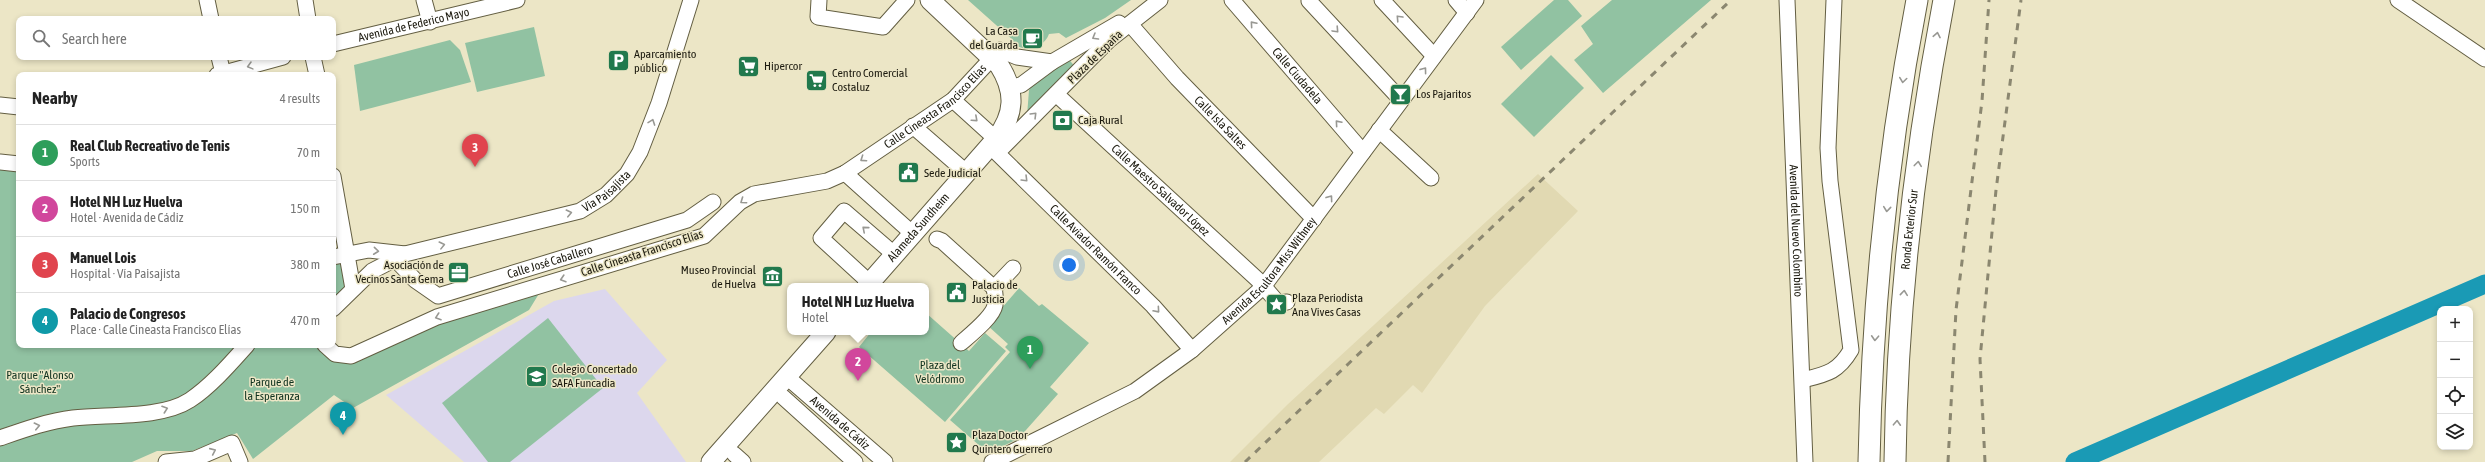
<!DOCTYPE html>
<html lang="en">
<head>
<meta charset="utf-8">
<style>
  :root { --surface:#fff; --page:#f6f6f6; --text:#222; --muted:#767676; --line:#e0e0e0; --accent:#21794d }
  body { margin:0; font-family:"Asap Condensed",sans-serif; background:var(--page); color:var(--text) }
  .controls { position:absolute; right:12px; bottom:12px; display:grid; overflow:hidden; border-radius:8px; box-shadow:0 2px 6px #0003 }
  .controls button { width:36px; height:36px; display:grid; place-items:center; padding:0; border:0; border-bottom:1px solid var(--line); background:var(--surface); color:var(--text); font:20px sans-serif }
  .you { position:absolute; left:1069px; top:265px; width:14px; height:14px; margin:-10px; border:3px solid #fff; border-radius:50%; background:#1a73e8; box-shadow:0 0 0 6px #1a73e833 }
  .badge { display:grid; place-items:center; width:26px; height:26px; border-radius:50%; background:var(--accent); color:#fff; font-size:13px; font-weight:700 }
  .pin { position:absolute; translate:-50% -33px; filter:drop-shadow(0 1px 2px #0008) }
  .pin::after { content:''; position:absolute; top:21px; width:14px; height:12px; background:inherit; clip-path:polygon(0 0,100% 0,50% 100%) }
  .popup { position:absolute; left:787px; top:283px; width:142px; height:52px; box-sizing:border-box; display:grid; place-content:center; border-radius:8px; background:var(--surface); filter:drop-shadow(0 1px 3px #0005); font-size:13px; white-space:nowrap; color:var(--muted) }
  .popup b { font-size:15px; color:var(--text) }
  .popup::after { content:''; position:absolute; left:50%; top:100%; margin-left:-8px; border:8px solid transparent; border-top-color:var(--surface) }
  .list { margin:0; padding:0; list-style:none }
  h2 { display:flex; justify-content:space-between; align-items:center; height:52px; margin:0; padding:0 16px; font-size:17px }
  h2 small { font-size:13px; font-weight:400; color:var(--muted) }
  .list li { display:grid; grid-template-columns:26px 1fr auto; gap:12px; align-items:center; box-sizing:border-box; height:56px; padding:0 16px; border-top:1px solid var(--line) }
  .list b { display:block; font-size:15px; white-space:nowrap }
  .list p { margin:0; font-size:13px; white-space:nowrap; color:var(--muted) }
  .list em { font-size:13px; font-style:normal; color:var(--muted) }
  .icon { flex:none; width:22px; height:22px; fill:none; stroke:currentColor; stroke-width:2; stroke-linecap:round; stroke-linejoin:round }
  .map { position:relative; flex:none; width:2485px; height:462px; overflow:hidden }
  .search { position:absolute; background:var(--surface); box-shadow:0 2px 6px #0003; left:16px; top:16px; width:320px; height:44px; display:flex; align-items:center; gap:10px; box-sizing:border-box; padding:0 14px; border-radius:8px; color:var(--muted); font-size:15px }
  .panel { position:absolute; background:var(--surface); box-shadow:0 2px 6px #0003; left:16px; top:72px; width:320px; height:276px; border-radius:8px }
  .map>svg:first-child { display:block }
  .built { fill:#e1d9b2 }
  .education { fill:#dcd7ed }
  .green { fill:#91c2a2 }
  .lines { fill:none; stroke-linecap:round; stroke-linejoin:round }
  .river { stroke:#1a9ab5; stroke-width:19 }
  .minor-casing { stroke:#635e42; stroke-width:17 }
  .major-casing { stroke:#635e42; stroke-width:21 }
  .highway-casing { stroke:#635e42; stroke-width:23 }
  .minor { stroke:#fff; stroke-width:15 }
  .major { stroke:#fff; stroke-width:19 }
  .highway { stroke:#fff; stroke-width:21 }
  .rail { stroke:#8b8770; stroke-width:3; stroke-dasharray:7 7; stroke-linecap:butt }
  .oneway { stroke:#989893 }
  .labels { text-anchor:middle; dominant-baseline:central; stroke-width:3; stroke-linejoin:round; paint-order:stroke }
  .street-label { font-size:12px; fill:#1b190e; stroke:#ece6c6 }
  .poi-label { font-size:12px; fill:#1b190e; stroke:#ece6c6; text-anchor:start }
  .park-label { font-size:12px; fill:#10331f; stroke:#ece6c6 }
</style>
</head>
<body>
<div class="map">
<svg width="2485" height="462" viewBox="0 0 2485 462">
  <rect width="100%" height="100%" fill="#ece6c6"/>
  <!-- built -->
  <polygon class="built" points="1538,174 1578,211 1485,306 1422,393 1413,385 1384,414 1376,408 1319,462 1230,462 1287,405"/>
  <!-- education -->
  <polygon class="education" points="605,289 667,360 637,393 686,462 464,462 386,395 554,301"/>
  <!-- green -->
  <g class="green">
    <path d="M968,0h163l-26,18 -39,20 -7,-5 -10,1c-6,16 -25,18 -37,9l2,-2z"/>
    <polygon points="1554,0 1568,0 1582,16 1521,70 1501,47"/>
    <polygon points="1612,0 1711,0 1603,93 1574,60 1593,44 1581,26"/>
    <polygon points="534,27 545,76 477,92 465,43"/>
    <polygon points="450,40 460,50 471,82 360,111 354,65"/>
    <polygon points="1551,55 1584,88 1534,137 1501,104"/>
    <polygon points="1068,58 1075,67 1027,116 1029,90 1032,85"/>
    <polygon points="0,167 19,168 19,345 240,345 186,397 153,408 0,433"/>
    <polygon points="343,260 347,287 333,303 333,267"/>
    <polygon points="1019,288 1039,306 1042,304 1089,343 1050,387 1058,394 1018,439 988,453 950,420 1010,352 1005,347 1008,344 987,325"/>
    <polygon points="540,292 529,310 353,408 334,395 253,459 237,433 192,451 157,451 132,462 0,462 0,444 73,423 156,417 252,345 317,345 332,359"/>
    <polygon points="926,313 969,351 985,333 1006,351 945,422 859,347 871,332 926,332"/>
    <polygon points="548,318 603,388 510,462 488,462 442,403"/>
  </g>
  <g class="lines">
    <!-- river -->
    <polyline class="river" points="2075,462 2485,284"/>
    <defs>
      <g id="minor">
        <polyline points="207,0 211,19"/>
        <polyline points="305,0 308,19"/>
        <polyline points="424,0 430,22"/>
        <polyline points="819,0 818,17 883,27 907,0"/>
        <path id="s1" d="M1160,0l-51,40 -112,113 156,153 39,44"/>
        <path id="s2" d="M1232,0l131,152"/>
        <polyline points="1311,0 1309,1 1401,100"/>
        <polyline points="1382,0 1434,56"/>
        <polyline points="1456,0 1467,13"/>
        <path id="s3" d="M1787,0l18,462"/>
        <polyline points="2398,0 2485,59"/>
        <path id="s4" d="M1130,24l47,54 137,141"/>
        <path id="s5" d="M333,44l184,-44"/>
        <polyline points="1000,50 1017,57 1052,62"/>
        <polyline points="219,57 223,73"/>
        <polyline points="313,57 317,75"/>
        <polyline points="217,75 283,57"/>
        <polyline points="1010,87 1021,85 1052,62 1119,23"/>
        <path id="s6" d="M1056,94l202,186 20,23 9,-1"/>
        <polyline points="953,100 996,139"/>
        <polyline points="0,105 19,107"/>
        <polyline points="913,126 967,173"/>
        <polyline points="1379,130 1431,178"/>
        <polyline points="0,162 19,164"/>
        <polyline points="845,173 913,234"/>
        <polyline points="333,176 353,289"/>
        <polyline points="937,239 942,241 994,288"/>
        <polyline points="333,257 369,250 405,254"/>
        <path id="s7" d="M395,259l20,21 23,16 249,-76 26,-18"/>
        <polyline points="870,283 821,238 844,211 895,255"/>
        <polyline points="994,288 1013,268"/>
        <path id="s8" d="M333,309l39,-38 33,-17 175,-43 26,-16 21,-21 13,-22 19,-49 32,-103"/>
        <path d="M961,343c9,-8 32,-26 34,-38 1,-6 0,-12 -1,-17"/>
        <path id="s9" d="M325,345l10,9 16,2 86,-39 267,-81 36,-34 14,-8 73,-13 18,-8 108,-73 39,-42"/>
        <path id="s10" d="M787,377l98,85"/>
        <path d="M1803,380c24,-6 35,-8 48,-30l-21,-169 -2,-33 6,-148"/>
        <polyline points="783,397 855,462"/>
        <path d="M0,438c23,-8 48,-17 73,-20 34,-4 88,1 117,-18 21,-14 40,-36 57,-55"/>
        <polyline points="734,454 743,462"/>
        <polyline points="166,462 195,459 232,443 240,462"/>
        <path id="s11" d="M992,462l143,-71 57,-41 71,-63 213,-287"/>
      </g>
      <g id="major">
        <path id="s12" d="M867,286l129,-147c19,-25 20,-47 3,-74l-69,-65"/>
        <polyline points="711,462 826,332"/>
      </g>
      <g id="highway">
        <path d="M1869,462c3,-153 19,-312 48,-462"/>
        <path id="s13" d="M1895,462c2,-154 20,-311 49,-462"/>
      </g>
    </defs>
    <!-- minor casing -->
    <use href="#minor" class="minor-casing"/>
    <!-- major casing -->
    <use href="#major" class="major-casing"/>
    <!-- highway casing -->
    <use href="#highway" class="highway-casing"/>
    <!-- minor -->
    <use href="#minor" class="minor"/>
    <!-- major -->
    <use href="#major" class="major"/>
    <!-- highway -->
    <use href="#highway" class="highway"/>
    <!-- rail -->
    <g class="rail">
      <polyline points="1245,462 1731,0"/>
      <polyline points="1948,462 1956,310 1982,101 1989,0"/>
      <polyline points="1985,462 1980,359 1996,190 2021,0"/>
    </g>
  </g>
  <!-- one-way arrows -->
  <defs><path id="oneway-chevron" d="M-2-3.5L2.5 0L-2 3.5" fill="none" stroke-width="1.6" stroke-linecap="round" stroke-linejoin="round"/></defs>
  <g class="oneway">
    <use href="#oneway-chevron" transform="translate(1399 18) rotate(-133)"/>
    <use href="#oneway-chevron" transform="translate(1253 24) rotate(-131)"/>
    <use href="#oneway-chevron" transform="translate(1336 30) rotate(47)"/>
    <use href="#oneway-chevron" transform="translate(1937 35) rotate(-79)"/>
    <use href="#oneway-chevron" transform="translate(1095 37) rotate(150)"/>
    <use href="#oneway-chevron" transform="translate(250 66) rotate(165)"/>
    <use href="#oneway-chevron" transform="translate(1424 70) rotate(-53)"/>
    <use href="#oneway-chevron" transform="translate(1903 80) rotate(98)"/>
    <use href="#oneway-chevron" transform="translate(1034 115) rotate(-45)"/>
    <use href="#oneway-chevron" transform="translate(975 119) rotate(42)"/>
    <use href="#oneway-chevron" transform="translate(652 122) rotate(-70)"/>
    <use href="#oneway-chevron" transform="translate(1338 123) rotate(-131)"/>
    <use href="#oneway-chevron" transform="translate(863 159) rotate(146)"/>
    <use href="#oneway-chevron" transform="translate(1918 164) rotate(-83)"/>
    <use href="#oneway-chevron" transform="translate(1025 179) rotate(45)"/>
    <use href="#oneway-chevron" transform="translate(1330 198) rotate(-54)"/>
    <use href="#oneway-chevron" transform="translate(743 201) rotate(145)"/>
    <use href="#oneway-chevron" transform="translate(1887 209) rotate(96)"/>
    <use href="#oneway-chevron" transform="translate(569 213) rotate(-13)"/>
    <use href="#oneway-chevron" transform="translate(865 229) rotate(-139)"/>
    <use href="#oneway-chevron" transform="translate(442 245) rotate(-14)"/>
    <use href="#oneway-chevron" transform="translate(376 251) rotate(6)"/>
    <use href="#oneway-chevron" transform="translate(563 279) rotate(163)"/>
    <use href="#oneway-chevron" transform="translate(1904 293) rotate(-84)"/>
    <use href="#oneway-chevron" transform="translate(1157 310) rotate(49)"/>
    <use href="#oneway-chevron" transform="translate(438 317) rotate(161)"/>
    <use href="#oneway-chevron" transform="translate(1875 338) rotate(93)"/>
    <use href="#oneway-chevron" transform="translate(165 409) rotate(-19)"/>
    <use href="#oneway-chevron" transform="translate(1897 423) rotate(-87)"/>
    <use href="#oneway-chevron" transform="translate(37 426) rotate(-13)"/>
    <use href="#oneway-chevron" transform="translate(213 451) rotate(-24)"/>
  </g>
  <!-- icons -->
  <defs>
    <symbol id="cafe-square" viewBox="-11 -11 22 22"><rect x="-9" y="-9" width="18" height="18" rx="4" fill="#21794d" stroke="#ece6c6"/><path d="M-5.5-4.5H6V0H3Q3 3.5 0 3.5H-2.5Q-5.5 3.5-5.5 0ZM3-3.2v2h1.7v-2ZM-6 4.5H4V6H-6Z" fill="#fff"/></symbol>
    <symbol id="parking-square" viewBox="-11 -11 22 22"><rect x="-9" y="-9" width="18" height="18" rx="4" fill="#21794d" stroke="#ece6c6"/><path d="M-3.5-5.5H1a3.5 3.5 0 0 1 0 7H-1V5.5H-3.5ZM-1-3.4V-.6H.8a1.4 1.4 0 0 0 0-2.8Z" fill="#fff"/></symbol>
    <symbol id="supermarket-square" viewBox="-11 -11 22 22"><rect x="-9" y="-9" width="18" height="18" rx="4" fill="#21794d" stroke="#ece6c6"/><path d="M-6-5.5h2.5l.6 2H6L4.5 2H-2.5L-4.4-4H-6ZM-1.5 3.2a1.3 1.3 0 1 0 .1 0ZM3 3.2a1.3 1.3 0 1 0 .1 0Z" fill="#fff"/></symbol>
    <symbol id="bar-square" viewBox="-11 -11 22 22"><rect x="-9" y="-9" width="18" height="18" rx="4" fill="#21794d" stroke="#ece6c6"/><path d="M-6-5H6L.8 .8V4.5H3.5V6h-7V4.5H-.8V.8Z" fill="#fff"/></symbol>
    <symbol id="bank-square" viewBox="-11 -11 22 22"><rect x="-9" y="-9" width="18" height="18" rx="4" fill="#21794d" stroke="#ece6c6"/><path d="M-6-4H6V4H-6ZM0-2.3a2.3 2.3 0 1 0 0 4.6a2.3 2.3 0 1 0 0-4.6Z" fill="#fff"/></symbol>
    <symbol id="civic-square" viewBox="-11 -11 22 22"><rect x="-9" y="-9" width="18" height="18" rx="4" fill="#21794d" stroke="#ece6c6"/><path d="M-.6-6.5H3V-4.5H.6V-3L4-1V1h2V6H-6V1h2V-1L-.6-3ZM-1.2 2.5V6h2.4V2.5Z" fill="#fff"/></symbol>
    <symbol id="office-square" viewBox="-11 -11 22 22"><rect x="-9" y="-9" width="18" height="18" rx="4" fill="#21794d" stroke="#ece6c6"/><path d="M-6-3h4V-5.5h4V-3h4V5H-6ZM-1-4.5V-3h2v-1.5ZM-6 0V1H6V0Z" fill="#fff"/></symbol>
    <symbol id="museum-square" viewBox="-11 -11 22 22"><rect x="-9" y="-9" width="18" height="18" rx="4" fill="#21794d" stroke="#ece6c6"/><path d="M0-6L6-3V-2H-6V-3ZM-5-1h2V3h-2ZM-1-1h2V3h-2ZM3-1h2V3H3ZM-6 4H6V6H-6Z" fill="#fff"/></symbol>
    <symbol id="sight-square" viewBox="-11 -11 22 22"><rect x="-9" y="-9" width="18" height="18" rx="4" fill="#21794d" stroke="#ece6c6"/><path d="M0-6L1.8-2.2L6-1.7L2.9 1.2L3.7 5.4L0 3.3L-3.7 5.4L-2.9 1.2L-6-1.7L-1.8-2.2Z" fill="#fff"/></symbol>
    <symbol id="school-square" viewBox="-11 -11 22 22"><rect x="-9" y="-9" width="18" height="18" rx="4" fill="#21794d" stroke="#ece6c6"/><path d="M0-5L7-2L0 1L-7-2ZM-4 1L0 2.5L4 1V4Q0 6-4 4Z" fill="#fff"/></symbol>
  </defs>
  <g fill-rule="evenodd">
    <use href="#cafe-square" x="1020" y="26" width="25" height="25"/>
    <use href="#parking-square" x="606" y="48" width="25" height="25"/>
    <use href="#supermarket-square" x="736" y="54" width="25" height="25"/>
    <use href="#supermarket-square" x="804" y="68" width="25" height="25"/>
    <use href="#bar-square" x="1388" y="82" width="25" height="25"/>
    <use href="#bank-square" x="1050" y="108" width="25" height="25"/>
    <use href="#civic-square" x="896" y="160" width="25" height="25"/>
    <use href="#office-square" x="446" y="260" width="25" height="25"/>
    <use href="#museum-square" x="760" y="264" width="25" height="25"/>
    <use href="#civic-square" x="944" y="280" width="25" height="25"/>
    <use href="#sight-square" x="1264" y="292" width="25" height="25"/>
    <use href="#school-square" x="524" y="364" width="25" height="25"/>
    <use href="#sight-square" x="944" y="430" width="25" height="25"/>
  </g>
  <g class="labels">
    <!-- street labels -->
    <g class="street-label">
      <text stroke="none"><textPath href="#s5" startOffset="83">Avenida de Federico Mayo</textPath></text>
      <text transform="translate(1095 57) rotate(-44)">Plaza de España</text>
      <text stroke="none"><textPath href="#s2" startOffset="100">Calle Ciudadela</textPath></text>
      <text stroke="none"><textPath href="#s9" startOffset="675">Calle Cineasta Francisco Elías</textPath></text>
      <text stroke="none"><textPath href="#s4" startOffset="134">Calle Isla Saltes</textPath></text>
      <text stroke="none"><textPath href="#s8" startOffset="305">Vía Paisajista</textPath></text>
      <text stroke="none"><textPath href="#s6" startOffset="142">Calle Maestro Salvador López</textPath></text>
      <text stroke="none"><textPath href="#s12" startOffset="78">Alameda Sundheim</textPath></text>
      <text stroke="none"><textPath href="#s13" startOffset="233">Ronda Exterior Sur</textPath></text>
      <text stroke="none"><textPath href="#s3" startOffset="231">Avenida del Nuevo Colombino</textPath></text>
      <text stroke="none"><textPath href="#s1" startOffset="362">Calle Aviador Ramón Franco</textPath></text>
      <text transform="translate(642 253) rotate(-18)">Calle Cineasta Francisco Elías</text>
      <text stroke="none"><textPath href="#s7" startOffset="174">Calle José Caballero</textPath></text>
      <text stroke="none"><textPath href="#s11" startOffset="341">Avenida Escultora Miss Withney</textPath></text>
      <text stroke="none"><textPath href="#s10" startOffset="70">Avenida de Cádiz</textPath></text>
    </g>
    <!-- poi labels -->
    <g class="poi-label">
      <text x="1018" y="31" text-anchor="end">La Casa<tspan x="1018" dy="14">del Guarda</tspan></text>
      <text x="634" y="54">Aparcamiento<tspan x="634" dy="14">público</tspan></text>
      <text x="764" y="66">Hipercor</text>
      <text x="832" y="73">Centro Comercial<tspan x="832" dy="14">Costaluz</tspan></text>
      <text x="1416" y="94">Los Pajaritos</text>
      <text x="1078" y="120">Caja Rural</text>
      <text x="924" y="173">Sede Judicial</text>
      <text x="444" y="265" text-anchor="end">Asociación de<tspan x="444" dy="14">Vecinos Santa Gema</tspan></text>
      <text x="756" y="270" text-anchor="end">Museo Provincial<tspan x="756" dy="14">de Huelva</tspan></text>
      <text x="972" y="285">Palacio de<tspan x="972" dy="14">Justicia</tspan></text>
      <text x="1292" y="298">Plaza Periodista<tspan x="1292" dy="14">Ana Vives Casas</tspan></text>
      <text x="552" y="369">Colegio Concertado<tspan x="552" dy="14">SAFA Funcadia</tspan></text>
      <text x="972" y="435">Plaza Doctor<tspan x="972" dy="14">Quintero Guerrero</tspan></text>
    </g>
    <!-- park labels -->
    <g class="park-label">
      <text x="940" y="365">Plaza del<tspan x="940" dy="14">Velódromo</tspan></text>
      <text x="40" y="375">Parque "Alonso<tspan x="40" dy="14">Sánchez"</tspan></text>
      <text x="272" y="382">Parque de<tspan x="272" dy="14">la Esperanza</tspan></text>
    </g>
  </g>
</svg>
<div class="controls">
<button>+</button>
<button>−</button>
<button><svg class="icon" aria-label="locate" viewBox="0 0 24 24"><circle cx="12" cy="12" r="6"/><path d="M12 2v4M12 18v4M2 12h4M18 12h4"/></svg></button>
<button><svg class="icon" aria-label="layers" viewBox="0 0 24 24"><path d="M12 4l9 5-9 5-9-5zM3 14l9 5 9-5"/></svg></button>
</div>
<div class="you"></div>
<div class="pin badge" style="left:1030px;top:369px;background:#2e9e5b">1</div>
<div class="pin badge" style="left:858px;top:381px;background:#d1479c">2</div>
<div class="popup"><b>Hotel NH Luz Huelva</b>Hotel</div>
<div class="pin badge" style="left:475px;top:167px;background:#e0444e">3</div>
<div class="pin badge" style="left:343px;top:435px;background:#0f9aa8">4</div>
<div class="search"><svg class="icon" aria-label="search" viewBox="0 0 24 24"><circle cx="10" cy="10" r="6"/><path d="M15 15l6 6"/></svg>Search here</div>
<section class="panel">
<h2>Nearby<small>4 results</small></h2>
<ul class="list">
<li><span class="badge" style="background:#2e9e5b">1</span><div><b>Real Club Recreativo de Tenis</b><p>Sports</p></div><em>70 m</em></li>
<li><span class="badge" style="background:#d1479c">2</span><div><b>Hotel NH Luz Huelva</b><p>Hotel · Avenida de Cádiz</p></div><em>150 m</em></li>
<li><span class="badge" style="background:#e0444e">3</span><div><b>Manuel Lois</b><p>Hospital · Vía Paisajista</p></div><em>380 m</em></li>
<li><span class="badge" style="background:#0f9aa8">4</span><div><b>Palacio de Congresos</b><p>Place · Calle Cineasta Francisco Elías</p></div><em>470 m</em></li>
</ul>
</section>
</div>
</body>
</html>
